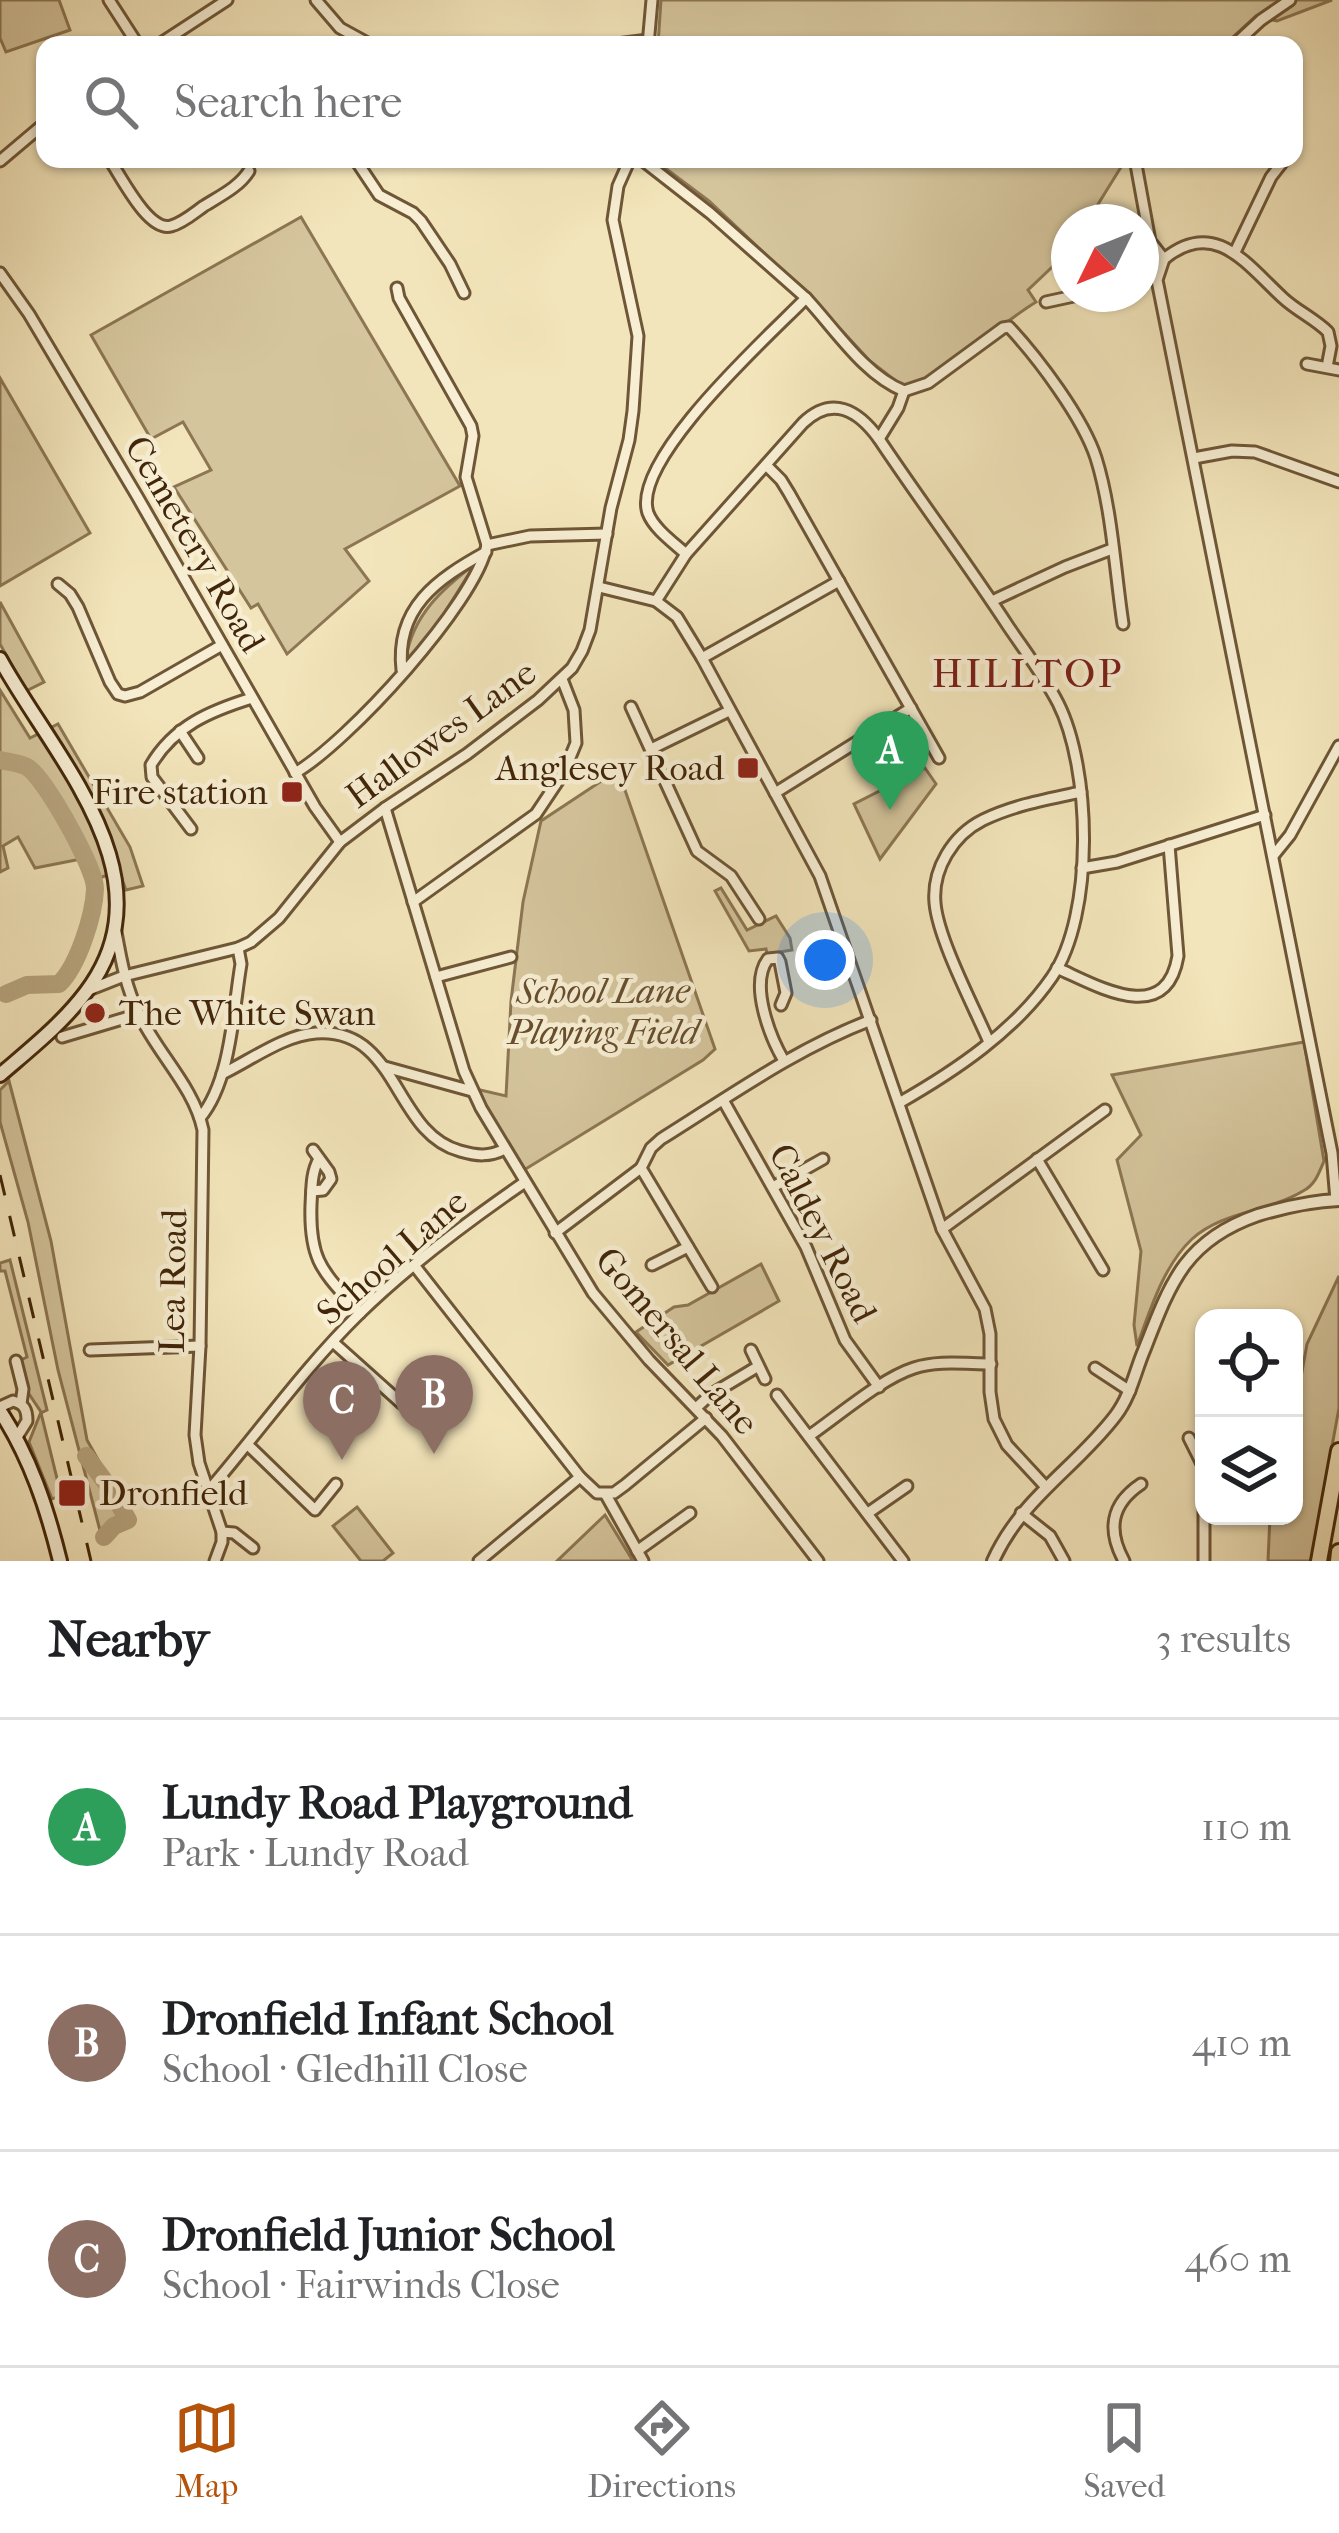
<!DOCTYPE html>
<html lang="en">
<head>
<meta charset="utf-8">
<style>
  :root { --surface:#fff; --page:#f2f2f2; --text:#202124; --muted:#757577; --line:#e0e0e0; --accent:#b45309 }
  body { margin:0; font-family:"IM FELL French Canon",serif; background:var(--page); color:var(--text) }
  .controls { position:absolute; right:36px; bottom:36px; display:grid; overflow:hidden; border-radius:24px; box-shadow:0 3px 9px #0004 }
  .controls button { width:108px; height:108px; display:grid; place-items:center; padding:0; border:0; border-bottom:3px solid var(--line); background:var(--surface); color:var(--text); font:60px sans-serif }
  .compass { position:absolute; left:1051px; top:204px; width:108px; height:108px; border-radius:50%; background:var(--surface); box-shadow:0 3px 9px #0004; rotate:227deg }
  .you { position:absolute; left:825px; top:960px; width:42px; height:42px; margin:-30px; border:9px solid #fff; border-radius:50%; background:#1a73e8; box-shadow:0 0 0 18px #1a73e833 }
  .badge { display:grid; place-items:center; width:78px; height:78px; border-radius:50%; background:var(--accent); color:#fff; font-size:39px; font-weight:700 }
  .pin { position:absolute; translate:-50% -99px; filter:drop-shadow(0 3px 6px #0008) }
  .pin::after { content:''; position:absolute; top:63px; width:42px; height:36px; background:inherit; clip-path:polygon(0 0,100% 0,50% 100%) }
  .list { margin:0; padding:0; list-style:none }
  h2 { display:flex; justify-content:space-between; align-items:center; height:156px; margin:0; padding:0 48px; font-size:51px }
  h2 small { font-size:39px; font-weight:400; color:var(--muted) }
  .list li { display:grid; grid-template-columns:78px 1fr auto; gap:36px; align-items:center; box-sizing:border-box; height:216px; padding:0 48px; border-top:3px solid var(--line) }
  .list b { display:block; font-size:45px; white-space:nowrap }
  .list p { margin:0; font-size:39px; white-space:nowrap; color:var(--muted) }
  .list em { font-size:39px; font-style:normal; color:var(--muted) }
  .icon { flex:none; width:66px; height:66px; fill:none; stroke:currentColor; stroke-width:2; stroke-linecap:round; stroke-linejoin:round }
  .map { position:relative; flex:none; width:1339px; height:1561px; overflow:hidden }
  .search { position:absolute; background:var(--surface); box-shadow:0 3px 9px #0004; left:36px; right:36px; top:36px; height:132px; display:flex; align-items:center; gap:30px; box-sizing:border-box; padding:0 42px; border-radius:24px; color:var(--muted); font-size:45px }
  .sheet { height:804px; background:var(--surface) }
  nav { display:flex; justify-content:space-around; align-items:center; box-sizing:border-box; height:168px; border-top:3px solid var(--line); background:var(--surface); font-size:33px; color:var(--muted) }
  nav a { display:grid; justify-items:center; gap:6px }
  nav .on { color:var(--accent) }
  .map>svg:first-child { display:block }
  .green { fill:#d5c59d; stroke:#8c7653; stroke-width:3 }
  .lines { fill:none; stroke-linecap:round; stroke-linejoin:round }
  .river { stroke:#b7a47e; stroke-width:18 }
  .minor-casing { stroke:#6e5636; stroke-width:15 }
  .tertiary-casing { stroke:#6e5636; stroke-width:16 }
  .secondary-casing { stroke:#422609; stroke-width:18 }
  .trunk-casing { stroke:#422609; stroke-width:20 }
  .minor { stroke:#f7eed3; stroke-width:9 }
  .tertiary { stroke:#f7eed3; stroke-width:10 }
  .secondary { stroke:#f7eed3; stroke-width:12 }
  .trunk { stroke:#f3e5bb; stroke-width:14 }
  .rail { stroke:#422609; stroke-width:3; stroke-dasharray:21 21; stroke-linecap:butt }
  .poi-dot { fill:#8f2418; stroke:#f7eed3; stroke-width:4.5 }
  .labels { text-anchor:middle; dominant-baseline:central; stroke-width:9; stroke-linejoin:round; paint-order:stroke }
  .street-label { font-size:36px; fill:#422609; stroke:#f7eed3 }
  .poi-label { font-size:36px; fill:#422609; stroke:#f7eed3; text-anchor:end }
  .park-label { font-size:36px; font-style:italic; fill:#674e2e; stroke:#f7eed3 }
  .neighbourhood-label { font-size:39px; letter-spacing:3px; fill:#7a1f14; stroke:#f7eed3 }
</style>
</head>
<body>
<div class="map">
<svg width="1339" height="1561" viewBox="0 0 1339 1561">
  <rect width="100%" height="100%" fill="#f3e5bb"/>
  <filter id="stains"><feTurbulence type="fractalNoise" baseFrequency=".00167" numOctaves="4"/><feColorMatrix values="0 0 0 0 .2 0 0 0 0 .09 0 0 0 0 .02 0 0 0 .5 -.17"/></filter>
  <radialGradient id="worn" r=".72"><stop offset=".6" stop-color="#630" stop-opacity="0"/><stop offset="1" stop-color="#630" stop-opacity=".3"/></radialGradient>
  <!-- green -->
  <g class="green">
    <polygon points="0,0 59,0 70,30 6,52 0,38"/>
    <polygon points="661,0 1332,0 1277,21 1256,16 1224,45 658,45"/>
    <path d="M653,159h473l-39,63h-18v29l-41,39 8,12c-44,27 -82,68 -131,86l-35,-27 -59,-64 -102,-96z"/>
    <polygon points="301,217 460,486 345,549 369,581 287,654 258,604 251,608 174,487 211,470 183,422 151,439 91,335"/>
    <polygon points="0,378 90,533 0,586"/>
    <path d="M475,564l-40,64 -27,31 -2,-1c7,-43 36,-69 69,-94z"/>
    <polygon points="0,602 44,682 26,691 0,644"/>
    <polygon points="0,690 30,738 58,724 130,847 143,886 126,890 119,871 88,882 81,859 35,868 18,837 3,846 8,868 0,872"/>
    <polygon points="925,768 936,784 880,859 854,804"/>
    <polygon points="618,770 715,1049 703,1060 524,1170 476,1089 506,1096 511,1001 523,902 541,821"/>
    <polygon points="721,888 747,930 776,916 790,938 792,950 767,954 766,949 749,951 715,891"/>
    <path d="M1304,1042l20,119c-5,12 -9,24 -21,30 -35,21 -80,20 -111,48 -29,27 -42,72 -55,107l-3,-21 7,-74 -24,-91 24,-25 -29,-60z"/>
    <polygon points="9,1081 51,1241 87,1440 133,1522 103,1542 58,1370 28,1222 0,1122 0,1090"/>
    <polygon points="10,1260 47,1410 41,1413 61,1495 52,1499 29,1442 41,1412 29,1394 21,1360 27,1357 5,1271 0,1271 0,1263"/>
    <polygon points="761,1264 779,1301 668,1365 636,1332 674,1307 688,1305"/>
    <polygon points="1339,1276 1339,1408 1311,1561 1268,1561 1270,1516 1294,1516 1294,1416 1307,1344"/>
    <polygon points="357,1507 393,1553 383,1561 361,1561 333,1526"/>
    <polygon points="605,1515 633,1561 557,1561"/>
  </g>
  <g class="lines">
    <!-- river -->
    <g class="river">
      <path d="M0,760c8,2 20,3 27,7 17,9 69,102 68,122 -1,26 -17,77 -36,95l-32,1 -21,9"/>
      <polyline points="86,1456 109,1487 128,1520 114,1526 104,1537"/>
    </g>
    <defs>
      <g id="minor">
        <polyline points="109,0 138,45"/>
        <polyline points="316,0 340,28 371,45"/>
        <polyline points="158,45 227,0"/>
        <polyline points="609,45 648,40"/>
        <polyline points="648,45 652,0"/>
        <polyline points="1234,45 1261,20 1290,0"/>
        <path d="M109,159c12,17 39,73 62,67 12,-3 23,-13 33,-20 16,-10 35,-19 45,-35"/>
        <polyline points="355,159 379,195 413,213 421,221 450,264 464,293"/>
        <polyline points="641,159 710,213 806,298"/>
        <polyline points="1135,159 1150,241 1164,259"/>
        <polyline points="0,161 45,123"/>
        <polyline points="1235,252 1271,177 1285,159"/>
        <polyline points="1164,259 1157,280 1332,1153 1336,1200"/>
        <path d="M1164,259c51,-42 83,6 119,39 14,13 32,21 45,34l3,14 -4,21"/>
        <polyline points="0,273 29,314 137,496 315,807 340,842"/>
        <polyline points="397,288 399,298 471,426 473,436 466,477 487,545"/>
        <polyline points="1046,302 1083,294"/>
        <polyline points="1307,364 1339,370"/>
        <polyline points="879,439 898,408 904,391"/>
        <polyline points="1194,458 1232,451 1255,452 1339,482"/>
        <polyline points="766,465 781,480 789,493 939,758"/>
        <polyline points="487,545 530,536 607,534"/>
        <path d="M686,554c-12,-11 -32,-25 -38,-41 -18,-53 122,-178 158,-215 29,31 58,77 98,93l24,-8 75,-55 6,-1c29,31 74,91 87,131 16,51 19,113 27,166"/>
        <polyline points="58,584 70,594 78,607 110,682 118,694 125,696 140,692 222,645"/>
        <polyline points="599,587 656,601 677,617 702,658 820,876 942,1229 985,1309 990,1334 990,1392 994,1419 1007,1445 1045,1486"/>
        <path d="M656,601l30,-47 117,-131c29,-28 55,-13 76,16 42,63 88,124 129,187 17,25 36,50 50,77 33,65 37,211 -6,274 -37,54 -97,94 -153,126"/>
        <polyline points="992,601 1065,567 1112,549"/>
        <polyline points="702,658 839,581"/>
        <path d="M402,670c-7,-62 35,-91 84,-118"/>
        <polyline points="631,707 697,851 731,876 759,919"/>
        <polyline points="180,731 198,758"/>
        <polyline points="651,749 729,711"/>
        <path d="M295,773c52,-30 181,-170 192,-228"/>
        <polyline points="775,793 911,708"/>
        <polyline points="385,808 464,1071 481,1108 593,1293 649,1360 722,1436 818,1561"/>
        <path d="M191,829l-39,-52 -1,-12c23,-39 59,-54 101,-67"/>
        <polyline points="1273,856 1290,835 1339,746"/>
        <polyline points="1082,868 1117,862 1265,815"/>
        <polyline points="413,902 536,814 564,772 576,743 574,710 562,679"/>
        <path d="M116,932c5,28 10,56 23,82 18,39 55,73 64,116l-3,216 -5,89 4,28 23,69v10l-7,19"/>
        <path d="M1057,968c39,17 109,60 121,-12l-9,-111"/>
        <polyline points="436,977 511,957"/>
        <polyline points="86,991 124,976 238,948 251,942 279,918 340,842 385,808 467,754 538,700 572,668 582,651 590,630 611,508 629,440 633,411 638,336 613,220 618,186 630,159"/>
        <path d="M781,1005l5,-12 -6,-31 -2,-4 -10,1c-19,25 2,78 16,102"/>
        <polyline points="62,1037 139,1014"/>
        <path d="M989,1042c-15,-35 -51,-103 -54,-139 -3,-34 18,-68 48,-83 31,-15 65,-21 98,-28"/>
        <polyline points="385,1067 472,1091"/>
        <path d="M222,1074c29,-14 62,-39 94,-41 83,-6 77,100 144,118 17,5 29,6 45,-2"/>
        <polyline points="723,1100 806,1247 845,1340 879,1387"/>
        <path d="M200,1118c31,-37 33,-107 41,-154l-3,-16"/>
        <path d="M319,1159c-8,14 -7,30 -8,46 -2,58 13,67 49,108"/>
        <polyline points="1037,1159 1103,1270"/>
        <polyline points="773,1187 823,1159"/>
        <polyline points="312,1191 323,1190 331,1179 329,1172 313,1150"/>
        <polyline points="942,1229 1105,1110"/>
        <polyline points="555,1233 641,1168"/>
        <polyline points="414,1265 580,1477 597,1493 614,1493 625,1485 706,1418"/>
        <polyline points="652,1265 688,1247"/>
        <path d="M712,1287l-71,-119 10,-20 10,-9c69,-43 134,-90 210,-119"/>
        <polyline points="333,1342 400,1402 410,1409 419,1409"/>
        <polyline points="90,1350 200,1346"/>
        <polyline points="751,1350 765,1379"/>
        <polyline points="16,1361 23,1389 21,1404"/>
        <polyline points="1095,1368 1130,1391"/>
        <polyline points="777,1395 903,1561"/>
        <path d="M0,1407l13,-6c11,3 14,8 14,20l-10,16"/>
        <polyline points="696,1408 710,1395 757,1367"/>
        <path d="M809,1436c29,-20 73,-58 105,-68 24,-8 52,-4 77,-4"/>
        <polyline points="1189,1438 1204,1468 1204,1514"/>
        <polyline points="248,1445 315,1510 336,1484"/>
        <path d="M209,1490c50,-58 95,-122 150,-176 50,-49 108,-92 166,-132"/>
        <polyline points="606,1495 643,1561"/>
        <polyline points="868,1513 907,1486"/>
        <polyline points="1021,1513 1050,1536 1064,1561"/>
        <polyline points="1204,1516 1204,1561"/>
        <polyline points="222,1532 234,1533 253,1548"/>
        <polyline points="637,1551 690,1513"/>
        <polyline points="479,1561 580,1477"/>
        <path d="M1124,1561c-17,-31 -13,-57 17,-77"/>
      </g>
      <path id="tertiary" d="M993,1561c29,-64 83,-93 123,-146 15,-20 19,-44 29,-67 26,-67 41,-108 113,-133 27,-8 53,-14 81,-15"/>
      <g id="secondary">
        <path d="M0,659c54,99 173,218 86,333 -24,32 -56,57 -86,83"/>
        <path d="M0,1411c30,46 47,97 60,150"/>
      </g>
      <g id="trunk">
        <polyline points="1319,1561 1339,1451"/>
        <polyline points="1338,1561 1339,1552"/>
      </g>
    </defs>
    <!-- minor casing -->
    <use href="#minor" class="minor-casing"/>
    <!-- tertiary casing -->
    <use href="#tertiary" class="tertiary-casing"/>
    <!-- secondary casing -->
    <use href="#secondary" class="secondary-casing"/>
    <!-- trunk casing -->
    <use href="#trunk" class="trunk-casing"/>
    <!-- minor -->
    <use href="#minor" class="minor"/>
    <!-- tertiary -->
    <use href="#tertiary" class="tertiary"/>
    <!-- secondary -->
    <use href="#secondary" class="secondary"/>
    <!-- trunk -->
    <use href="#trunk" class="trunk"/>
    <!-- rail -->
    <polyline class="rail" points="0,1175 91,1561"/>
  </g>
  <!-- markers -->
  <g class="poi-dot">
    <rect x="736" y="756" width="24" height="24" rx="6"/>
    <rect x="280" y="780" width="24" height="24" rx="6"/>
    <circle cx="95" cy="1013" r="12"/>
    <rect x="57" y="1478" width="30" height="30" rx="6"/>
  </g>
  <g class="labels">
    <!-- street labels -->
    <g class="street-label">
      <text transform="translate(195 544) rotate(60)">Cemetery Road</text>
      <text transform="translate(441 734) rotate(-36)">Hallowes Lane</text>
      <text transform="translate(823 1233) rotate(63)">Caldey Road</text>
      <text transform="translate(392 1257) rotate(-41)">School Lane</text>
      <text transform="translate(173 1281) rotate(-89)">Lea Road</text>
      <text transform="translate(677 1341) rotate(50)">Gomersal Lane</text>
    </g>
    <!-- poi labels -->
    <g class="poi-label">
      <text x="724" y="768">Anglesey Road</text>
      <text x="268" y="792">Fire station</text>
      <text x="119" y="1013" text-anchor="start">The White Swan</text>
      <text x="99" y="1493" text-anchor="start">Dronfield</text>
    </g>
    <!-- park labels -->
    <g class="park-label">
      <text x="603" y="991">School Lane<tspan x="603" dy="41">Playing Field</tspan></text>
    </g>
    <!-- neighbourhood labels -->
    <g class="neighbourhood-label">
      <text x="1028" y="674">HILLTOP</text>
    </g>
  </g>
  <rect width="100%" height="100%" filter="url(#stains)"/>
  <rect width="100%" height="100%" fill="url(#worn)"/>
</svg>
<div class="controls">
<button><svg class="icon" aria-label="locate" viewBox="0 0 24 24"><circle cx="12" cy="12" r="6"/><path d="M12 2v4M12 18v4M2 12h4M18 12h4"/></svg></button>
<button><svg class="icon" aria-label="layers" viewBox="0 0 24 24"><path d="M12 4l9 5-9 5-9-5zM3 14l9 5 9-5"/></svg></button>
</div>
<svg class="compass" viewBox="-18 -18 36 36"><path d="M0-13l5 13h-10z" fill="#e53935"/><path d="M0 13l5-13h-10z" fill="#757577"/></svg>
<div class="you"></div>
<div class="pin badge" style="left:890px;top:810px;background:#2e9e5b">A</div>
<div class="pin badge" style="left:434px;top:1454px;background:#8d6e63">B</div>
<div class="pin badge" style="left:342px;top:1460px;background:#8d6e63">C</div>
<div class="search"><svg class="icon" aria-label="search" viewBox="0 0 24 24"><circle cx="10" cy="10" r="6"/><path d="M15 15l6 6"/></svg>Search here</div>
</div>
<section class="sheet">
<h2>Nearby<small>3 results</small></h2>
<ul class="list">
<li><span class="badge" style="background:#2e9e5b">A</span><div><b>Lundy Road Playground</b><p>Park · Lundy Road</p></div><em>110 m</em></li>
<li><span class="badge" style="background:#8d6e63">B</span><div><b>Dronfield Infant School</b><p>School · Gledhill Close</p></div><em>410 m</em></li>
<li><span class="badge" style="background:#8d6e63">C</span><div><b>Dronfield Junior School</b><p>School · Fairwinds Close</p></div><em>460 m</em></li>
</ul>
</section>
<nav>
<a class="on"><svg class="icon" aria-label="map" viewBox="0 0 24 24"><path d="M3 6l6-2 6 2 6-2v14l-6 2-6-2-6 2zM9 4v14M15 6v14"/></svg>Map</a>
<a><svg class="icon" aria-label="directions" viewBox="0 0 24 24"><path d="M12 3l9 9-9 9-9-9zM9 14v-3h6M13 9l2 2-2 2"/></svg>Directions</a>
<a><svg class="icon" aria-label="saved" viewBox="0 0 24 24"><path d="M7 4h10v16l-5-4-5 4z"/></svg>Saved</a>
</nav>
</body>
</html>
